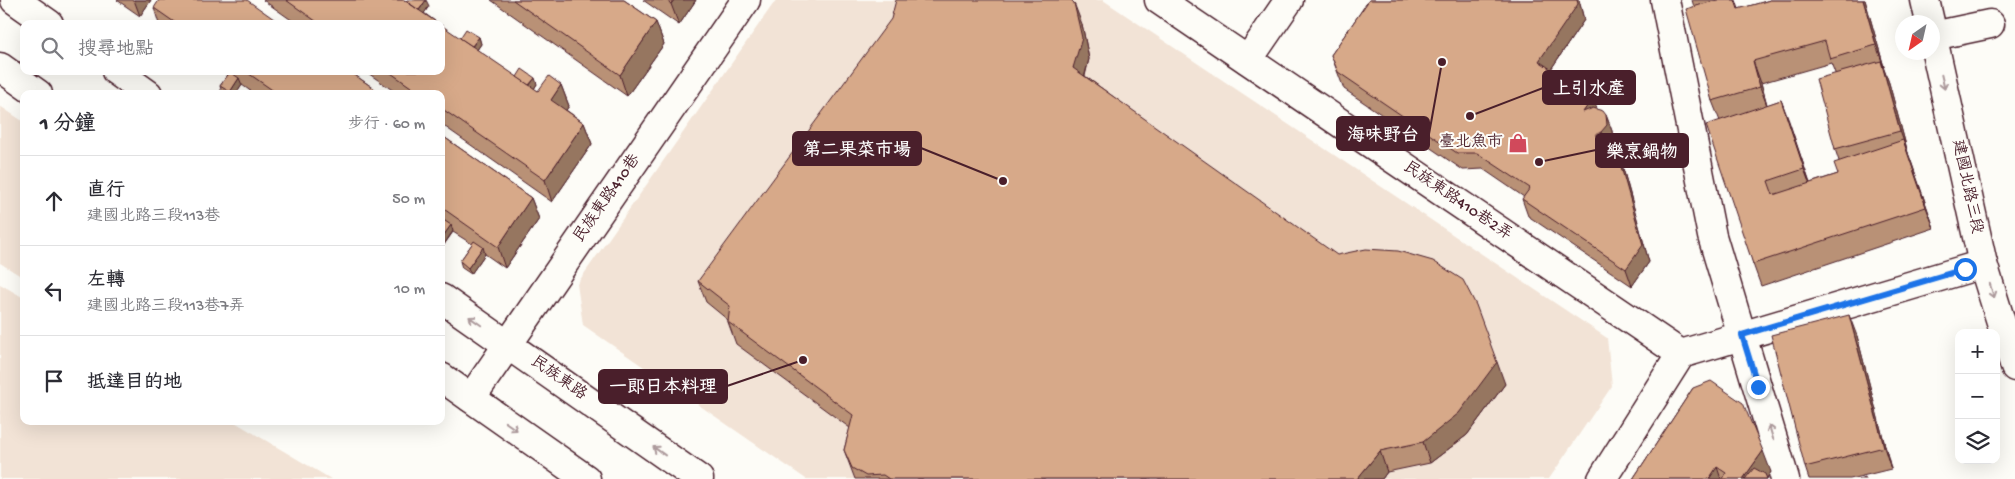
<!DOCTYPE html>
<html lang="zh-TW">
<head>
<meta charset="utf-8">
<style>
  :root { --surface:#fff; --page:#f2f2f3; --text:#2b2b33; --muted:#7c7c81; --line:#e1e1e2 }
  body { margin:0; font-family:"Gochi Hand","LXGW WenKai TC",sans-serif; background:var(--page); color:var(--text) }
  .controls { position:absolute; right:15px; bottom:15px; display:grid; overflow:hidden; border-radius:10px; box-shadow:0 5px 20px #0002 }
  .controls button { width:45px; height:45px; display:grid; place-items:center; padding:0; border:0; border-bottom:1px solid var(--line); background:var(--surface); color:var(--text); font:25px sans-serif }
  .compass { position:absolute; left:1895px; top:15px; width:45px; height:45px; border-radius:50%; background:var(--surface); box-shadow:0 5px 20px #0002; rotate:214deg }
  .stop { position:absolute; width:15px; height:15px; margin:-11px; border:4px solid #1a73e8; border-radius:50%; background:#fff }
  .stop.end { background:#1a73e8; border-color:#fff; box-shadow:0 1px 5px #0008 }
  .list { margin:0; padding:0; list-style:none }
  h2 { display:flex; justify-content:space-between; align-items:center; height:65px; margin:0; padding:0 20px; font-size:21px }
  h2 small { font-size:16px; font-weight:400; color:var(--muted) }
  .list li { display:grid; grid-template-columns:32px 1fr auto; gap:15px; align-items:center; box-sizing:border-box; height:90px; padding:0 20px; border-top:1px solid var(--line) }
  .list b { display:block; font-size:19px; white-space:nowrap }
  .list p { margin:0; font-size:16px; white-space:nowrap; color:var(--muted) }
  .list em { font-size:16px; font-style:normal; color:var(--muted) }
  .icon { flex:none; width:28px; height:28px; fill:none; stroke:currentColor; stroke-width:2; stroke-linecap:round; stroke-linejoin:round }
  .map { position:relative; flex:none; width:2015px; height:479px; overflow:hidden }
  .search { position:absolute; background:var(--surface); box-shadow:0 5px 20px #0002; left:20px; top:20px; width:425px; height:55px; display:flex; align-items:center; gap:12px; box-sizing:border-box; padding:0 18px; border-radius:10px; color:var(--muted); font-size:19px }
  .panel { position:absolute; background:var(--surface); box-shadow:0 5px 20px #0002; left:20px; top:90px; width:425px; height:335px; border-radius:10px }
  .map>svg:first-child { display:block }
  .built { fill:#f2e3d6 }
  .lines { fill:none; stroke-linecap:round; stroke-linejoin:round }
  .street-casing { stroke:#4a1f2b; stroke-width:31 }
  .secondary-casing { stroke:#4a1f2b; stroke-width:31 }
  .street { stroke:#fdfcf7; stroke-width:28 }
  .secondary { stroke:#fdfcf7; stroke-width:28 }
  .wall { fill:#b99176; stroke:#4a1f2b; fill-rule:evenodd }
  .shaded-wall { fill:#967660; stroke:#4a1f2b }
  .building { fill:#d7a989; stroke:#4a1f2b }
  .oneway { stroke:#ac999b }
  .route { stroke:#1a73e8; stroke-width:6 }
  .labels { text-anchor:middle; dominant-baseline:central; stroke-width:4; stroke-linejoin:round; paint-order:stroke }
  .poi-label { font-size:16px; fill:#4a1f2b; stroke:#fdfcf7; text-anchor:end }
  .street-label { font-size:16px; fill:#4a1f2b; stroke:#fdfcf7 }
  .leader { fill:none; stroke:#4a1f2b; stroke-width:2 }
  .callout-dot { fill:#4a1f2b; stroke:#fdfcf7; stroke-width:2 }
  .callout { fill:#4a1f2b; stroke:#4a1f2b; stroke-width:2 }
  .callout-label { font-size:18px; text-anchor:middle; font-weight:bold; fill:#fff }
</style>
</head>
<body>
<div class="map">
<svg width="2015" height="479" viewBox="0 0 2015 479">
  <rect width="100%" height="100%" fill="#fdfcf7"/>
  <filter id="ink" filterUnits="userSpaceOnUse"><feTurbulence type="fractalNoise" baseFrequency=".02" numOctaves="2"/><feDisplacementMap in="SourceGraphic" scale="10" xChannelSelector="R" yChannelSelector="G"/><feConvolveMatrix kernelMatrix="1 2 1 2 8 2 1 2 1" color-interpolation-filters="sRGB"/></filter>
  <g filter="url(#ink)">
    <!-- built -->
    <g class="built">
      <polygon points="776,0 1103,0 1607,338 1612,386 1549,479 806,479 583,325 577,284"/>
      <polygon points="0,106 24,122 24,278 0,263"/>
      <polygon points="0,284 24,298 24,421 233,421 331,479 0,479"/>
    </g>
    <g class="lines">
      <defs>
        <g id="street">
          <polyline points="1159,0 1681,354"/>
          <polyline points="1665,0 1712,236 1785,479"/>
          <polyline points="1933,36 1990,24"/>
          <polyline points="1248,60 1289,0"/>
          <polyline points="471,398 746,0"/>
          <polyline points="1602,479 1681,354 1983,264"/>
        </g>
        <g id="secondary">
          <polyline points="15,0 49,24"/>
          <polyline points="1925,0 1930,22"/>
          <polyline points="1932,34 1983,264 2015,367"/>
          <polyline points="0,67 38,94"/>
          <polyline points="116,71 148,94"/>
          <polyline points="441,298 699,479"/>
          <polyline points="441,377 586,479"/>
        </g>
      </defs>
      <!-- street casing -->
      <use href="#street" class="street-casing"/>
      <!-- secondary casing -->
      <use href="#secondary" class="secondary-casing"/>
      <!-- street -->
      <use href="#street" class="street"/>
      <!-- secondary -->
      <use href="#secondary" class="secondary"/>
    </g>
    <!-- wall -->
    <g class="wall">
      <polygon points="117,0 151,0 140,16"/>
      <polygon points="263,0 404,0 406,1 429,6 424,13 439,24 297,24"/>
      <polygon points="491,0 624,0 656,22 664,44 627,96"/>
      <polygon points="643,0 696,0 679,25"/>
      <polygon points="1369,0 1579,0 1584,20 1551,69 1593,98 1597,109 1606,115 1612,131 1613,141 1610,145 1616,149 1622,165 1649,262 1632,286 1528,216 1522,199 1524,197 1483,169 1463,170 1344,89 1331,55"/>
      <path d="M1692,0h44l3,9 31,-9h95l19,67h-1l6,16 19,70 26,75 -173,58 -8,-22 -33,-143 -8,-20 -18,-94zM1831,63l4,10v76l4,12 -1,13 -28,9 -29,-83 -14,5 -6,-22z"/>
      <polygon points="154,8 281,24 159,24"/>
      <polygon points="1082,24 1089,59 1085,76 1505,384 1467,435 1430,463 1387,472 1382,479 855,479 844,450 850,428 736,344 728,322 728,320 706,302 698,281"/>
      <polygon points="479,37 481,44 477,50 516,77 537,84 534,89 538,91 561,85 569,106 566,110 584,123 592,144 552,202 441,124 441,94 398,94 365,71 441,71 460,38"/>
      <polygon points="222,71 349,71 382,94 255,94 242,85 236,94 224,94 222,93 220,86 228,75"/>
      <polygon points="441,135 531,198 539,219 505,268 485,254 471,274 462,268 460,261 472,244 453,232 441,249"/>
      <polygon points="1857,336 1891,469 1850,479 1809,479 1805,467"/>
      <polygon points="1693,388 1771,472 1767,478 1767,479 1633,479"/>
    </g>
    <!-- shaded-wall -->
    <g class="shaded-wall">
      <polygon points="134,0 151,0 140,16"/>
      <polygon points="426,0 429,6 417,24 414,18"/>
      <polygon points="674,0 696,0 679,25 671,4"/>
      <polygon points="1577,0 1579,0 1584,20 1545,78 1539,61"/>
      <polygon points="1863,0 1865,0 1884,67 1876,45"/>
      <polygon points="1074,3 1082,24 1089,59 1081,89 1073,68"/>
      <polygon points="656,22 664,44 627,96 620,75"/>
      <polygon points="479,37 481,44 469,61 467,54"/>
      <polygon points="1753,61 1761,83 1768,108 1760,87"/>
      <polygon points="1881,61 1889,83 1908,153 1900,131"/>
      <polygon points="239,78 242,85 236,94 230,94 230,92"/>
      <polygon points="535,78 537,84 527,100 524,93"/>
      <polygon points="561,85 569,106 558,121 551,100"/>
      <polygon points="1593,98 1599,114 1583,112"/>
      <polygon points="1781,100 1789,121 1812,190 1804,169"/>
      <polygon points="1606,115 1612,131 1613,141 1607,149 1601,132"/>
      <polygon points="584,123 592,144 552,202 545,180"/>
      <polygon points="1903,140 1911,161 1934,228 1926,207"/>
      <polygon points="1616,149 1622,165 1649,262 1632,286 1626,269"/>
      <polygon points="531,198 539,219 505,268 498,247"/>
      <polygon points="451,225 453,231 441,249 441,239"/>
      <polygon points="483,247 485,254 471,274 468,268"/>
      <polygon points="1849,315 1857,336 1891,469 1884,447"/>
      <polygon points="1497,362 1505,384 1467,435 1430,463 1423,442"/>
      <polygon points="1380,451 1387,472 1382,479 1357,479"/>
      <polygon points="1763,451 1771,472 1767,478 1767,479 1743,479"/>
      <polygon points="1717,467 1721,479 1709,479"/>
    </g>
    <!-- building -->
    <g class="building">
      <polygon points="159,0 247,0 281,24 177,24 154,8"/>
      <polygon points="286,0 404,0 439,24 320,24"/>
      <polygon points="407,0 426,0 419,10 406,1"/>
      <polygon points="513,0 624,0 656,22 620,75"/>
      <polygon points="666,0 674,0 671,4"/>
      <polygon points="896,0 1071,0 1074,3 1082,38 1073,68 1337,255 1366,249 1398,251 1433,261 1463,280 1476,305 1497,362 1459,413 1423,442 1380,451 1357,479 889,479 883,475 866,476 852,468 844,450 853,415 728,322 730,306 698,281 891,19"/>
      <polygon points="1369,0 1577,0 1578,4 1539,61 1593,98 1583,112 1593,108 1603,111 1606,115 1607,125 1601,132 1595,135 1616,149 1643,245 1626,269 1522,199 1530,188 1477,153 1457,153 1338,72 1331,55"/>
      <polygon points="1717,0 1735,0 1738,9 1770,0 1863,0 1876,45 1830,59 1825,41 1753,61 1760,87 1712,101 1686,9"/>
      <polygon points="441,25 538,91 549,76 561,85 551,100 584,123 545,180 441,108 441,94 421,94 388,71 441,71"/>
      <polygon points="466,29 479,37 472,46 460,38"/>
      <polygon points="1881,61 1900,131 1835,149 1816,79"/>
      <polygon points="522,69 535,78 529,85 517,77"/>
      <polygon points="245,71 349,71 382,94 278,94"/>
      <polygon points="230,72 239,78 230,92 220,86"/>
      <polygon points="1781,100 1804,169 1768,181 1773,195 1838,174 1834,163 1903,140 1926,207 1753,264 1706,125"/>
      <polygon points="441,135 531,198 498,247 441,207"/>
      <polygon points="442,219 451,225 441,239 441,220"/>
      <polygon points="474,241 483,247 468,268 460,261"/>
      <polygon points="1849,315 1884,447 1805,467 1771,335"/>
      <polygon points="1711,381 1743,403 1763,451 1743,479 1723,479 1726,473 1717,467 1709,479 1633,479 1693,388"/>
      <polygon points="1754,468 1765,474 1767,479 1745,479"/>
      <polygon points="1865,477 1866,479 1858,479"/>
    </g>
    <!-- one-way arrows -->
    <defs><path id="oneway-shaft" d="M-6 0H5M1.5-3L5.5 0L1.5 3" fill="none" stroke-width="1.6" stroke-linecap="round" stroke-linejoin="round" transform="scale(1.25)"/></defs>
    <g class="oneway">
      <use href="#oneway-shaft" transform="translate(1943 82) rotate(77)"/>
      <use href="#oneway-shaft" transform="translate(1992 291) rotate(73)"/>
      <use href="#oneway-shaft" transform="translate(475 321) rotate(-145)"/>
      <use href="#oneway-shaft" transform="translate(511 426) rotate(35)"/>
      <use href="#oneway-shaft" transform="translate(1771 432) rotate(-107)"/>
      <use href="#oneway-shaft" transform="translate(659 451) rotate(-144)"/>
    </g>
  </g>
  <g class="lines" filter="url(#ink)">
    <!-- route -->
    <polyline class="route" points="1758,387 1742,335 1965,269"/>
  </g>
  <!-- icons -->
  <defs>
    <symbol id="shop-bare" viewBox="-9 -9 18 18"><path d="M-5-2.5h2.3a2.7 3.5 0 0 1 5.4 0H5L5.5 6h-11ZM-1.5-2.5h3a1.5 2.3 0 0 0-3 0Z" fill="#d1495b" stroke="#fdfcf7" stroke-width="2.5" paint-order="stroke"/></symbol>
  </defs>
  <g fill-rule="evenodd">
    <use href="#shop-bare" x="1504" y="129" width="28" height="28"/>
  </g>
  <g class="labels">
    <!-- poi labels -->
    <g class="poi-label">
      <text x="1503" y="143">臺北魚市</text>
    </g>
    <!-- street labels -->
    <g class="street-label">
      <text transform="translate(1966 187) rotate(78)">建國北路三段</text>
      <text transform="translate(608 199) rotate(-55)">民族東路410巷</text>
      <text transform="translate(1457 202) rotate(34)">民族東路410巷2弄</text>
      <text transform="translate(558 379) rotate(35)">民族東路</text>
    </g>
  </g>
  <!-- callouts -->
  <path class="leader" d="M1470 116L1543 88M1442 62L1429 134M1003 181L921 148M1539 162L1596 150M803 360L727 386"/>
  <g class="callout-dot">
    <circle cx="1470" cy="116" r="5"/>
    <circle cx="1442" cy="62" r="5"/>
    <circle cx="1003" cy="181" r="5"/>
    <circle cx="1539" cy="162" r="5"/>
    <circle cx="803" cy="360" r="5"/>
  </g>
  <g class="callout">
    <rect x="1543" y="71" width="92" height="33" rx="5"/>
    <rect x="1337" y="117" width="92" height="33" rx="5"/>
    <rect x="793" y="132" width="128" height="33" rx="5"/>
    <rect x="1596" y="134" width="92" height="33" rx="5"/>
    <rect x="599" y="370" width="128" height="33" rx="5"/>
  </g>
  <g class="callout-label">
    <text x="1589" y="94">上引水產</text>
    <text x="1383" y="140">海味野台</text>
    <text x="857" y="155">第二果菜市場</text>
    <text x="1642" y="157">樂烹鍋物</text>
    <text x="663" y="392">一郎日本料理</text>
  </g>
</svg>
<div class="controls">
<button>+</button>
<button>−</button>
<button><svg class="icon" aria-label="layers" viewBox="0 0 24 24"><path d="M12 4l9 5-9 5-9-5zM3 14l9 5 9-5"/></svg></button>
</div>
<svg class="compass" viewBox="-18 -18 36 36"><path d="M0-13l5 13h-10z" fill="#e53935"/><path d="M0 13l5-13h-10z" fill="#7c7c81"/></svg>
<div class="stop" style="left:1965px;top:269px"></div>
<div class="stop end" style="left:1758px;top:387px"></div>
<div class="search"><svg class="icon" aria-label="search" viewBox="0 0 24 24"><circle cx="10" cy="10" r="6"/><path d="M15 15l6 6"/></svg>搜尋地點</div>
<section class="panel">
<h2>1 分鐘<small>步行 · 60 m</small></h2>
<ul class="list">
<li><svg class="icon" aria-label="ahead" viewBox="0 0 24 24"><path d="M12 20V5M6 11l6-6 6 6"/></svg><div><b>直行</b><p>建國北路三段113巷</p></div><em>50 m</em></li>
<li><svg class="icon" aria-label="left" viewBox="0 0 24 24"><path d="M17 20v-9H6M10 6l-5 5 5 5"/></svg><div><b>左轉</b><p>建國北路三段113巷7弄</p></div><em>10 m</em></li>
<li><svg class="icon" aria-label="arrive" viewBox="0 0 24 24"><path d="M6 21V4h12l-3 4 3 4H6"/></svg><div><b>抵達目的地</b></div></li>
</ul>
</section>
</div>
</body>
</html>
